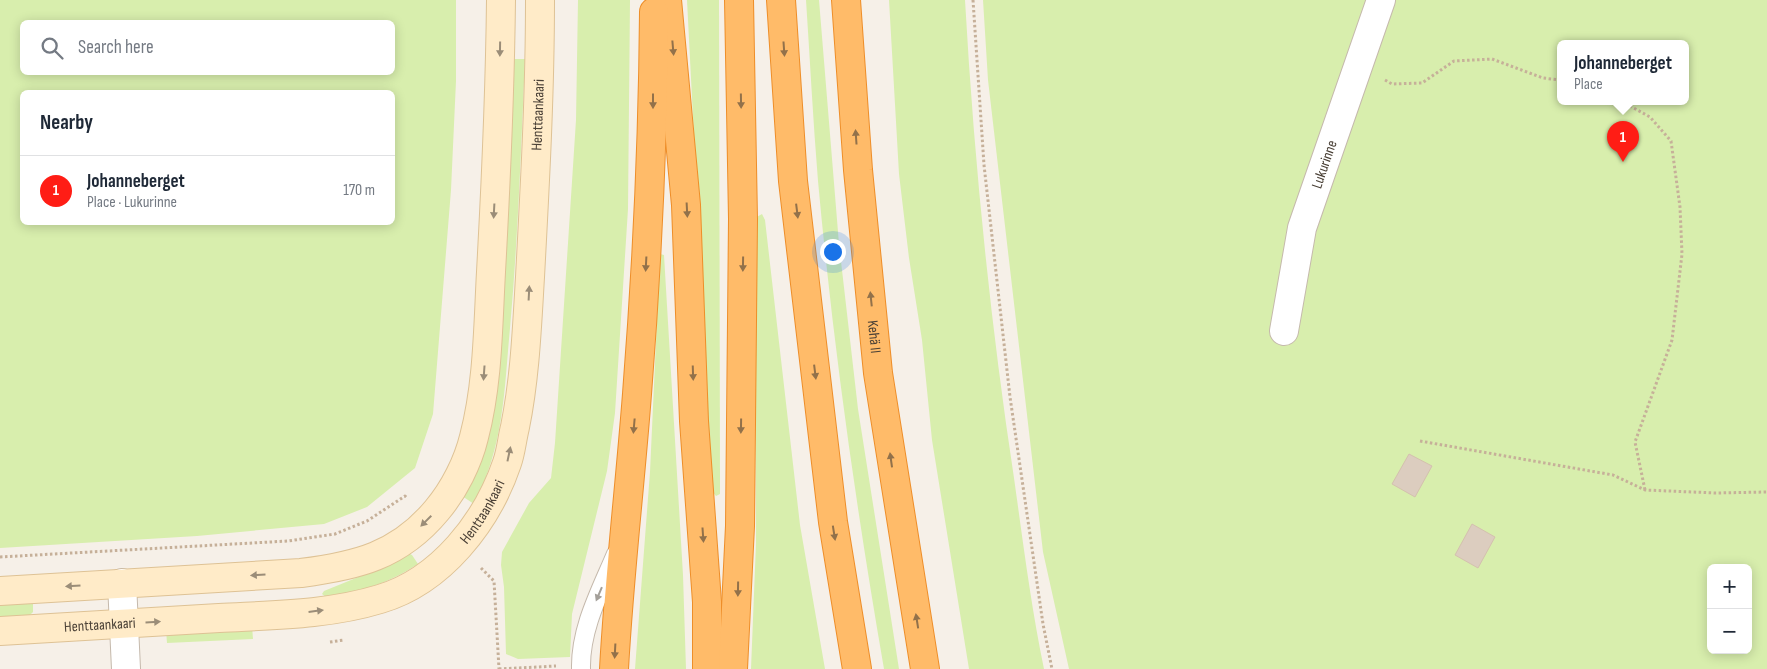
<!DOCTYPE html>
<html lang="en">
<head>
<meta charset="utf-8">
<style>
  :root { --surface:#fff; --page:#f6f6f7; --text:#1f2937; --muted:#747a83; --line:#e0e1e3; --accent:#ff1d15 }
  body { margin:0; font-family:"Sofia Sans Condensed",sans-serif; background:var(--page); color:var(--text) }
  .controls { position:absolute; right:15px; bottom:15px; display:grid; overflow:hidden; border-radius:8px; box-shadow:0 2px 12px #0003 }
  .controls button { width:45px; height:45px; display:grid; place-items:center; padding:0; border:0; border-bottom:1px solid var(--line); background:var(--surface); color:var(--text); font:25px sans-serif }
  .you { position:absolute; left:832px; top:251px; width:18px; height:18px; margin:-12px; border:4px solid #fff; border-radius:50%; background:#1a73e8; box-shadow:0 0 0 8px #1a73e833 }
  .badge { display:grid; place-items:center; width:32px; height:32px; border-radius:50%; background:var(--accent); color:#fff; font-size:16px; font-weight:700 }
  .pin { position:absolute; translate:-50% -41px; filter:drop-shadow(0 1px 2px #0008) }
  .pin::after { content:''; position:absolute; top:26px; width:18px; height:15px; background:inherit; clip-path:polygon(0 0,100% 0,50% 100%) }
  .popup { position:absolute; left:1557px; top:40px; width:132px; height:65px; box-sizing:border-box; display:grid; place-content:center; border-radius:8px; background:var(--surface); filter:drop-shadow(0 1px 4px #0005); font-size:16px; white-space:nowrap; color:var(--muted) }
  .popup b { font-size:19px; color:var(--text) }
  .popup::after { content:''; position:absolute; left:50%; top:100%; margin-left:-10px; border:10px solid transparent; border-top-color:var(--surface) }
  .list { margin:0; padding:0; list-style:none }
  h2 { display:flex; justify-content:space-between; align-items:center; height:65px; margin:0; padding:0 20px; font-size:21px }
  h2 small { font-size:16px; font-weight:400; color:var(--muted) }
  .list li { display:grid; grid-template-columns:32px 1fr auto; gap:15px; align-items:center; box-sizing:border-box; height:70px; padding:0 20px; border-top:1px solid var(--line) }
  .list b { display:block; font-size:19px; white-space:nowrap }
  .list p { margin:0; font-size:16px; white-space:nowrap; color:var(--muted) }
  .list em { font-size:16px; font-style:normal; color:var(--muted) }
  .icon { flex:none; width:28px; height:28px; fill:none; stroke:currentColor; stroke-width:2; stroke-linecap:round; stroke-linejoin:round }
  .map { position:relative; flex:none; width:1767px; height:669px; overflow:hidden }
  .search { position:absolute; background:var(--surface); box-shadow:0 2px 12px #0003; left:20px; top:20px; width:375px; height:55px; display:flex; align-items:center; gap:12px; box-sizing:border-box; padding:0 18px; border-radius:8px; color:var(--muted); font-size:19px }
  .panel { position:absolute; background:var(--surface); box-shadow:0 2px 12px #0003; left:20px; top:90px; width:375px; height:135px; border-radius:8px }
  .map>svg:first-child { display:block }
  .green { fill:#d8eead; fill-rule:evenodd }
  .building { fill:#dccdbf; stroke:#d4c1ae }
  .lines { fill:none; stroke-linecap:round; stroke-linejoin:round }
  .lane-casing { stroke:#c5b9ac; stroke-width:20 }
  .street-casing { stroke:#c5b9ac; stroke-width:30 }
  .secondary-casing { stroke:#dec295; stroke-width:30 }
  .highway-casing { stroke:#ee8e29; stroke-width:30 }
  .path { stroke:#c6b099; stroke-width:3; stroke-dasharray:2.5 2.5; stroke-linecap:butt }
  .lane { stroke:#fff; stroke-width:18 }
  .street { stroke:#fff; stroke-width:28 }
  .secondary { stroke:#ffebc8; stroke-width:28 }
  .highway { stroke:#ffbb69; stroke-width:28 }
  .oneway { fill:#92714a }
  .oneway2 { fill:#9b8d78 }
  .oneway3 { fill:#a4a09a }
  .labels { text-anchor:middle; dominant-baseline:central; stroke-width:4; stroke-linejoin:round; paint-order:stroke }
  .street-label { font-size:15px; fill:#4a4036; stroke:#fff }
</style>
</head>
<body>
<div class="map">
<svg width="1767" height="669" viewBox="0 0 1767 669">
  <rect width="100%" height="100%" fill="#f6f0e8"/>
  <!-- green -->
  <g class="green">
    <path d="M0,0h456v81l-5,109 -18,224 -18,54 -48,39 -43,17 -127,12 -197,12zM22,22h370v50h-370zM22,92h370v130h-370z"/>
    <polygon points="578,0 630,0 628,209 615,413 607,471 572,614 570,657 518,659 506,654 504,587 501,565 502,552 529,503 551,478 555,443 576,120"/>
    <polygon points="687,0 719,0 720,481 720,494 716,496 712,491"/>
    <path d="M806,0h13l20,244 19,165 41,260h-15c-28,-162 -51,-324 -66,-488 -5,-60 -8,-121 -12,-181z"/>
    <path d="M889,0h76c9,160 25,320 49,478 9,64 17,128 30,191h-75l-37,-229 -10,-100 -13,-82 -10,-84z"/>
    <path d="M983,0h784v669h-698l-26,-117 -55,-472zM1560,43h126v58h-126zM1711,568h37v82h-37z"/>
    <path d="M511,59h14c-4,90 -7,179 -15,269 -6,65 -6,117 -36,176l-12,-8z"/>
    <polygon points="762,214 765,220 800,525 825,669 751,669 756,543 755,218"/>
    <polygon points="660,254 664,255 683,575 686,669 635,669 650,472"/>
    <path d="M408,553l4,2 6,9c-31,20 -56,27 -92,33l-4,-3 2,-3 59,-24z"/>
    <polygon points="0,601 33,601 33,612 29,616 0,617"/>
    <polygon points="252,626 253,639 167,643 166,630"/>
  </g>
  <!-- building -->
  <g class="building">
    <polygon points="1409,454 1432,466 1415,497 1392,484"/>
    <polygon points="1472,524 1495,537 1478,568 1455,555"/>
  </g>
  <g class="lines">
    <defs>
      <path id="lane" d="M581,669c-1,-41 20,-79 35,-115"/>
      <g id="street">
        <path id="s1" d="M1284,331l18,-103 79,-228"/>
        <polyline points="122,583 126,669"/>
      </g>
      <g id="secondary">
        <path d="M0,591l301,-18c55,-7 98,-17 136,-63 17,-20 31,-48 37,-73 14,-53 14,-111 17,-165 5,-91 9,-181 10,-272"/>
        <path id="s2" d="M0,631c73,-5 146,-9 219,-13 53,-3 109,-3 161,-19 61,-18 107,-77 127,-136 4,-11 5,-24 8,-36 10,-49 12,-100 15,-150 5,-93 10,-185 10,-277"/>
      </g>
      <g id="highway">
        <polyline points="667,0 686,205 694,421 707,602 707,669"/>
        <polyline points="781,0 793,181 833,522 857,669"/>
        <path id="s3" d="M846,0l12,170 20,203 47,296"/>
        <path d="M614,669c5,-92 16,-183 23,-275 10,-127 16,-255 17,-382"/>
        <polyline points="733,669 740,526 743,219 739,0"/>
      </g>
    </defs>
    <!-- lane casing -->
    <use href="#lane" class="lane-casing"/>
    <!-- street casing -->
    <use href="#street" class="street-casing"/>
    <!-- secondary casing -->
    <use href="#secondary" class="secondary-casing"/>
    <!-- highway casing -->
    <use href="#highway" class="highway-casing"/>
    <!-- path -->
    <g class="path">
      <polyline points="973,0 984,165 1010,397 1043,624 1052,669"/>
      <polyline points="1385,80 1392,84 1422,83 1454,61 1492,59 1543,78 1560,80"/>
      <polyline points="1621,101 1650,117 1671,141 1680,207 1682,254 1672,340 1635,442 1645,490"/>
      <polyline points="1420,441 1613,475 1645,490 1716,493 1767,492"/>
      <polyline points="0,557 288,541 335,534 367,521 405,496 407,498"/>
      <polyline points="481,568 494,581 499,669"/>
      <polyline points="330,642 344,640"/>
      <polyline points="499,669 556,666"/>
    </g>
    <!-- lane -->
    <use href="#lane" class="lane"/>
    <!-- street -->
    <use href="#street" class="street"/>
    <!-- secondary -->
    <use href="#secondary" class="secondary"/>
    <!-- highway -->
    <use href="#highway" class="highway"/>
  </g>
  <!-- one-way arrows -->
  <defs><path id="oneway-solid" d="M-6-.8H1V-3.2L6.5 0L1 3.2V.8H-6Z" transform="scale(1.25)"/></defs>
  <g class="oneway">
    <use href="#oneway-solid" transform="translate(673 48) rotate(85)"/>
    <use href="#oneway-solid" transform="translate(784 49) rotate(86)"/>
    <use href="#oneway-solid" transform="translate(653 101) rotate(90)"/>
    <use href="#oneway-solid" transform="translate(741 101) rotate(89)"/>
    <use href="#oneway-solid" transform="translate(856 137) rotate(-94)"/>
    <use href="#oneway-solid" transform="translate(687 210) rotate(87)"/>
    <use href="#oneway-solid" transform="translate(797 211) rotate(83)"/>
    <use href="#oneway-solid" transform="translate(646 264) rotate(93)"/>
    <use href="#oneway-solid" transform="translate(743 264) rotate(91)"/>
    <use href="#oneway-solid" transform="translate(871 299) rotate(-96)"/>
    <use href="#oneway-solid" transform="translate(815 372) rotate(83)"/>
    <use href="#oneway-solid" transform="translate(693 373) rotate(88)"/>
    <use href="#oneway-solid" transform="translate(634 426) rotate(95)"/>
    <use href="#oneway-solid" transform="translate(741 426) rotate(91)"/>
    <use href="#oneway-solid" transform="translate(891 460) rotate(-98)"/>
    <use href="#oneway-solid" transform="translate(834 533) rotate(81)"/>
    <use href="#oneway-solid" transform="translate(703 535) rotate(86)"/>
    <use href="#oneway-solid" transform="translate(738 589) rotate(91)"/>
    <use href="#oneway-solid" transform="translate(917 621) rotate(-99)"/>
    <use href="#oneway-solid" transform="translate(615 651) rotate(93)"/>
  </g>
  <g class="oneway2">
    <use href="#oneway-solid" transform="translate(500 49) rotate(91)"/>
    <use href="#oneway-solid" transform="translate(494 211) rotate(93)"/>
    <use href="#oneway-solid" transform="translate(529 293) rotate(-87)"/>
    <use href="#oneway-solid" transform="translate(484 373) rotate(94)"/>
    <use href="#oneway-solid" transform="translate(509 454) rotate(-78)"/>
    <use href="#oneway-solid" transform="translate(426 521) rotate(135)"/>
    <use href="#oneway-solid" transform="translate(258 575) rotate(177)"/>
    <use href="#oneway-solid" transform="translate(73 586) rotate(176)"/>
    <use href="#oneway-solid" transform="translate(316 611) rotate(-7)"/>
    <use href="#oneway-solid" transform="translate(153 622) rotate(-3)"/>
  </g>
  <use class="oneway3" href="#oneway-solid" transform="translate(599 594) rotate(113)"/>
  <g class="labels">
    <!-- street labels -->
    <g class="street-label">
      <text stroke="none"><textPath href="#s2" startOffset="925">Henttaankaari</textPath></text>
      <text stroke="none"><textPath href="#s1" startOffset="172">Lukurinne</textPath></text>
      <text stroke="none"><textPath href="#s3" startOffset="338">Kehä II</textPath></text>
      <text stroke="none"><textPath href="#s2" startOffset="520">Henttaankaari</textPath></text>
      <text stroke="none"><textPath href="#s2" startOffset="100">Henttaankaari</textPath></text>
    </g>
  </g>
</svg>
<div class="controls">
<button>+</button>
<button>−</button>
</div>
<div class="you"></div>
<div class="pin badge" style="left:1623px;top:162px">1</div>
<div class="popup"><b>Johanneberget</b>Place</div>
<div class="search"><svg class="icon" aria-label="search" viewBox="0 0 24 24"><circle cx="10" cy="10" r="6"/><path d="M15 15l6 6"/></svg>Search here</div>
<section class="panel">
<h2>Nearby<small></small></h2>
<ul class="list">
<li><span class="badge">1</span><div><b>Johanneberget</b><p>Place · Lukurinne</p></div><em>170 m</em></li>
</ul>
</section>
</div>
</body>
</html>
